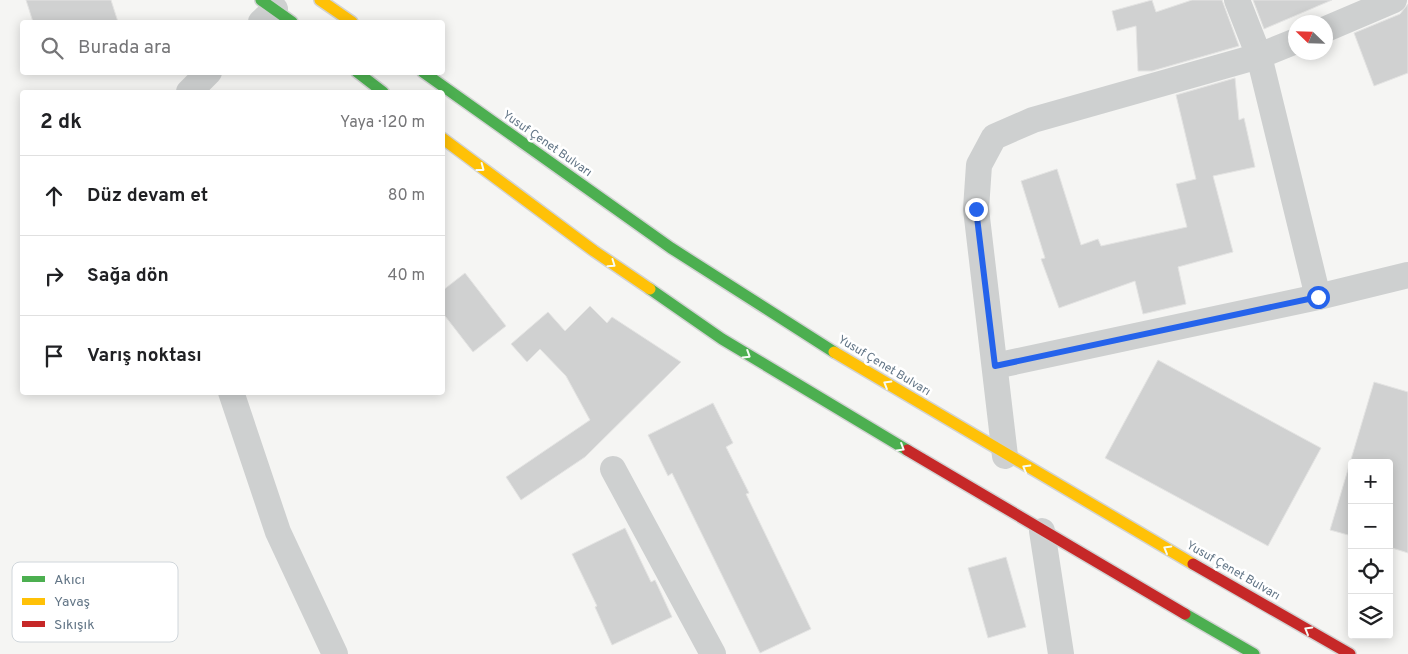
<!DOCTYPE html>
<html lang="tr">
<head>
<meta charset="utf-8">
<style>
  :root { --surface:#fff; --page:#f2f2f2; --text:#202124; --muted:#757577; --line:#e0e0e0 }
  body { margin:0; font-family:Overpass,sans-serif; background:var(--page); color:var(--text) }
  .controls { position:absolute; right:15px; bottom:15px; display:grid; overflow:hidden; border-radius:5px; box-shadow:0 2px 12px #0003 }
  .controls button { width:45px; height:45px; display:grid; place-items:center; padding:0; border:0; border-bottom:1px solid var(--line); background:var(--surface); color:var(--text); font:25px sans-serif }
  .compass { position:absolute; left:1288px; top:15px; width:45px; height:45px; border-radius:50%; background:var(--surface); box-shadow:0 2px 12px #0003; rotate:293deg }
  .stop { position:absolute; width:15px; height:15px; margin:-11px; border:4px solid #2563eb; border-radius:50%; background:#fff }
  .stop.end { background:#2563eb; border-color:#fff; box-shadow:0 1px 5px #0008 }
  .list { margin:0; padding:0; list-style:none }
  h2 { display:flex; justify-content:space-between; align-items:center; height:65px; margin:0; padding:0 20px; font-size:21px }
  h2 small { font-size:16px; font-weight:400; color:var(--muted) }
  .list li { display:grid; grid-template-columns:32px 1fr auto; gap:15px; align-items:center; box-sizing:border-box; height:80px; padding:0 20px; border-top:1px solid var(--line) }
  .list b { display:block; font-size:19px; white-space:nowrap }
  .list em { font-size:16px; font-style:normal; color:var(--muted) }
  .icon { flex:none; width:28px; height:28px; fill:none; stroke:currentColor; stroke-width:2; stroke-linecap:round; stroke-linejoin:round }
  .map { position:relative; flex:none; width:1408px; height:654px; overflow:hidden }
  .search { position:absolute; background:var(--surface); box-shadow:0 2px 12px #0003; left:20px; top:20px; width:425px; height:55px; display:flex; align-items:center; gap:12px; box-sizing:border-box; padding:0 18px; border-radius:5px; color:var(--muted); font-size:19px }
  .panel { position:absolute; background:var(--surface); box-shadow:0 2px 12px #0003; left:20px; top:90px; width:425px; height:305px; border-radius:5px }
  .map>svg:first-child { display:block }
  .building { fill:#d0d1d1; stroke:#e4e4e3 }
  .lines { fill:none; stroke-linecap:round; stroke-linejoin:round }
  .fast-casing { stroke:#d2d3d3; stroke-width:14 }
  .slow-casing { stroke:#d2d3d3; stroke-width:14 }
  .jam-casing { stroke:#d2d3d3; stroke-width:14 }
  .street { stroke:#ced0d0; stroke-width:26 }
  .fast { stroke:#4caf50; stroke-width:11 }
  .slow { stroke:#ffc107; stroke-width:11 }
  .jam { stroke:#c62828; stroke-width:11 }
  .oneway { stroke:#f6fbf6 }
  .route { stroke:#2563eb; stroke-width:6 }
  .labels { text-anchor:middle; dominant-baseline:central; stroke-width:5; stroke-linejoin:round; paint-order:stroke }
  .street-label { font-size:12px; fill:#627586; stroke:#fff }
  .key { fill:#fff; stroke:#d0d6db; stroke-width:1 }
  .key-label { font-size:14px; fill:#627586 }
</style>
</head>
<body>
<div class="map">
<svg width="1408" height="654" viewBox="0 0 1408 654">
  <rect width="100%" height="100%" fill="#f5f5f3"/>
  <!-- building -->
  <g class="building">
    <polygon points="26,0 111,0 118,22 33,22"/>
    <polygon points="1152,0 1156,12 1192,0 1222,0 1239,46 1152,71 1138,71 1136,26 1117,31 1112,11"/>
    <polygon points="1253,0 1332,0 1264,29"/>
    <polygon points="1408,4 1408,73 1374,86 1354,33 1400,14"/>
    <polygon points="1235,78 1239,120 1244,118 1255,167 1213,176 1233,252 1178,267 1186,304 1143,314 1135,281 1059,308 1041,259 1045,258 1021,181 1057,169 1081,245 1098,239 1101,246 1187,227 1176,184 1196,179 1176,95"/>
    <polygon points="465,273 506,326 473,352 442,312 442,291"/>
    <polygon points="590,306 607,323 612,317 681,362 585,457 521,500 506,477 590,420 566,376 540,349 527,362 511,344 548,312 565,331"/>
    <polygon points="1158,360 1321,448 1268,546 1105,458"/>
    <polygon points="1374,382 1408,392 1408,553 1389,547 1389,463 1352,463 1352,536 1330,530"/>
    <polygon points="713,403 733,443 726,447 749,493 746,494 811,629 760,653 672,473 668,476 648,435"/>
    <polygon points="625,528 651,582 655,580 672,617 612,645 595,607 597,606 572,554"/>
    <polygon points="1006,557 1026,627 988,638 968,568"/>
  </g>
  <g class="lines">
    <defs>
      <g id="fast">
        <polyline points="261,0 292,22"/>
        <polyline points="357,72 383,92"/>
        <polyline points="423,72 671,248 834,352"/>
        <polyline points="650,289 722,339 907,450"/>
        <polyline points="1185,614 1254,654"/>
      </g>
      <g id="slow">
        <polyline points="320,0 352,22"/>
        <polyline points="442,138 594,251 650,289"/>
        <polyline points="834,352 1193,564"/>
      </g>
      <g id="jam">
        <polyline points="907,450 1185,614"/>
        <polyline points="1193,564 1350,654"/>
      </g>
    </defs>
    <!-- fast casing -->
    <use href="#fast" class="fast-casing"/>
    <!-- slow casing -->
    <use href="#slow" class="slow-casing"/>
    <!-- jam casing -->
    <use href="#jam" class="jam-casing"/>
    <!-- street -->
    <g class="street">
      <polyline points="1237,0 1259,56 1318,297"/>
      <polyline points="261,22 275,9"/>
      <polyline points="1326,29 1394,0"/>
      <polyline points="189,92 209,72"/>
      <polyline points="995,366 1318,297 1408,275"/>
      <polyline points="231,392 278,532 335,654"/>
      <polyline points="1005,456 976,209 979,165 994,137 1033,120 1259,56 1296,41"/>
      <polyline points="613,469 713,654"/>
      <polyline points="1042,531 1061,654"/>
    </g>
    <!-- fast -->
    <use href="#fast" class="fast"/>
    <!-- slow -->
    <use href="#slow" class="slow"/>
    <!-- jam -->
    <use href="#jam" class="jam"/>
  </g>
  <!-- one-way arrows -->
  <defs><path id="oneway-chevron" d="M-2-3.5L2.5 0L-2 3.5" fill="none" stroke-width="1.6" stroke-linecap="round" stroke-linejoin="round" transform="scale(1.25)"/></defs>
  <g class="oneway">
    <use href="#oneway-chevron" transform="translate(481 168) rotate(37)"/>
    <use href="#oneway-chevron" transform="translate(612 264) rotate(35)"/>
    <use href="#oneway-chevron" transform="translate(747 355) rotate(32)"/>
    <use href="#oneway-chevron" transform="translate(887 384) rotate(-149)"/>
    <use href="#oneway-chevron" transform="translate(901 448) rotate(31)"/>
    <use href="#oneway-chevron" transform="translate(1026 468) rotate(-150)"/>
    <use href="#oneway-chevron" transform="translate(1167 549) rotate(-150)"/>
    <use href="#oneway-chevron" transform="translate(1308 630) rotate(-150)"/>
  </g>
  <g class="lines">
    <!-- route -->
    <polyline class="route" points="976,209 995,366 1318,297"/>
  </g>
  <g class="labels">
    <!-- street labels -->
    <g class="street-label">
      <text transform="translate(547 144) rotate(35)">Yusuf Çenet Bulvarı</text>
      <text transform="translate(884 366) rotate(31)">Yusuf Çenet Bulvarı</text>
      <text transform="translate(1233 571) rotate(30)">Yusuf Çenet Bulvarı</text>
    </g>
  </g>
  <!-- legend -->
  <rect x="12" y="562" width="166" height="80" rx="8" class="key"/>
  <rect x="22" y="576" width="23" height="6" fill="#4caf50"/>
  <rect x="22" y="598" width="23" height="7" fill="#ffc107"/>
  <rect x="22" y="621" width="23" height="6" fill="#c62828"/>
  <g class="key-label">
    <text x="54" y="584">Akıcı</text>
    <text x="54" y="606">Yavaş</text>
    <text x="54" y="629">Sıkışık</text>
  </g>
</svg>
<div class="controls">
<button>+</button>
<button>−</button>
<button><svg class="icon" aria-label="locate" viewBox="0 0 24 24"><circle cx="12" cy="12" r="6"/><path d="M12 2v4M12 18v4M2 12h4M18 12h4"/></svg></button>
<button><svg class="icon" aria-label="layers" viewBox="0 0 24 24"><path d="M12 4l9 5-9 5-9-5zM3 14l9 5 9-5"/></svg></button>
</div>
<svg class="compass" viewBox="-18 -18 36 36"><path d="M0-13l5 13h-10z" fill="#e53935"/><path d="M0 13l5-13h-10z" fill="#757577"/></svg>
<div class="stop" style="left:1318px;top:297px"></div>
<div class="stop end" style="left:976px;top:209px"></div>
<div class="search"><svg class="icon" aria-label="search" viewBox="0 0 24 24"><circle cx="10" cy="10" r="6"/><path d="M15 15l6 6"/></svg>Burada ara</div>
<section class="panel">
<h2>2 dk<small>Yaya · 120 m</small></h2>
<ul class="list">
<li><svg class="icon" aria-label="ahead" viewBox="0 0 24 24"><path d="M12 20V5M6 11l6-6 6 6"/></svg><div><b>Düz devam et</b></div><em>80 m</em></li>
<li><svg class="icon" aria-label="right" viewBox="0 0 24 24"><path d="M7 20v-9h11M14 6l5 5-5 5"/></svg><div><b>Sağa dön</b></div><em>40 m</em></li>
<li><svg class="icon" aria-label="arrive" viewBox="0 0 24 24"><path d="M6 21V4h12l-3 4 3 4H6"/></svg><div><b>Varış noktası</b></div></li>
</ul>
</section>
</div>
</body>
</html>
